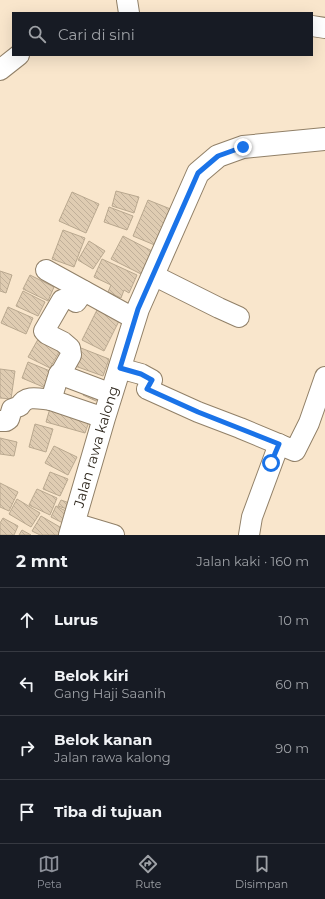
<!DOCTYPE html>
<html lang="id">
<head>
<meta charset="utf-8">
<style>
  :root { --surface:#171b24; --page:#242831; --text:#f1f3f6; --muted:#9ea1a6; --line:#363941; --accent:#8c9099 }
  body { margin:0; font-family:Montserrat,sans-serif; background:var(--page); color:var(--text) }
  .stop { position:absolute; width:12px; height:12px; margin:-9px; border:3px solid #1a73e8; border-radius:50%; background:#fff }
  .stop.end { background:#1a73e8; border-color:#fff; box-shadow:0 1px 4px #0008 }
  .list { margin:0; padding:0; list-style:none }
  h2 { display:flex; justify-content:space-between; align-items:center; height:52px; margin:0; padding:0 16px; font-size:17px }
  h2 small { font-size:13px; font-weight:400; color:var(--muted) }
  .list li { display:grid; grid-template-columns:26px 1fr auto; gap:12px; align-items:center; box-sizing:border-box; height:64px; padding:0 16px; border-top:1px solid var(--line) }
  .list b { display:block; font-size:15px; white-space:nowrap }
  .list p { margin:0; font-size:13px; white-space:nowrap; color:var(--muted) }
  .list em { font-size:13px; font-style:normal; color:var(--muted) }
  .icon { flex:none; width:22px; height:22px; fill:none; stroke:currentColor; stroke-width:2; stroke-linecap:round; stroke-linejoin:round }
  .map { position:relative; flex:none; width:325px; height:535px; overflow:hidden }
  .search { position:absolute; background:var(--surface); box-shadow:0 4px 16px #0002; left:12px; right:12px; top:12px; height:44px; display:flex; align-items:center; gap:10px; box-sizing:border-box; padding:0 14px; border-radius:0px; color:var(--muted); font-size:15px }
  .sheet { height:308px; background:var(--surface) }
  nav { display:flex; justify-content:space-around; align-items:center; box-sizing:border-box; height:56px; border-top:1px solid var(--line); background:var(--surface); font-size:11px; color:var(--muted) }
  nav a { display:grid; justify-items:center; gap:2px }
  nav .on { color:var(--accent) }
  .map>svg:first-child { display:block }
  .building { fill:url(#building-back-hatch); stroke:#b9a88f }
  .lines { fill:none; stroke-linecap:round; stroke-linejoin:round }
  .minor-casing { stroke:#918068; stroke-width:22 }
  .tertiary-casing { stroke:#918068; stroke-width:24 }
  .minor { stroke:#fff; stroke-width:20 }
  .tertiary { stroke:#fff; stroke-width:22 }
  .route { stroke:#1a73e8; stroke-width:5 }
  .labels { text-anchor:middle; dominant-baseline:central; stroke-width:3; stroke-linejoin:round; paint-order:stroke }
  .street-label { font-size:14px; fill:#2f281e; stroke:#fdf5eb }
</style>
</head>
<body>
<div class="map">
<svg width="325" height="535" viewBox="0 0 325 535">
  <defs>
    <pattern id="building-back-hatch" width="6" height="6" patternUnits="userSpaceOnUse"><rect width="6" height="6" fill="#dfccb2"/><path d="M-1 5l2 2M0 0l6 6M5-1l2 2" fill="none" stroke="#c0af99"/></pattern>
  </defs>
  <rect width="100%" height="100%" fill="#f9e6cc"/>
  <!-- building -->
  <g class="building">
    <polygon points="116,191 139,197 134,213 112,206"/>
    <polygon points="72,192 99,204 86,233 59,221"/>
    <polygon points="148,200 173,210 157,246 133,236"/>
    <polygon points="109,207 133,216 127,230 104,222"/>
    <polygon points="63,230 85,238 74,267 52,259"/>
    <polygon points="123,236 152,251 141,274 111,259"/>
    <polygon points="89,241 105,251 93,269 78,260"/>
    <polygon points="102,259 137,275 129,293 124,290 121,298 108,292 111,285 94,277"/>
    <polygon points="0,271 12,275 6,293 0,291"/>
    <polygon points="30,275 54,287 48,301 23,289"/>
    <polygon points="23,291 45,302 38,316 16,306"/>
    <polygon points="99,306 121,317 104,351 82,340"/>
    <polygon points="8,307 33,318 26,334 1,323"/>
    <polygon points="41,334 63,345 50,368 28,357"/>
    <polygon points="81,348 109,359 103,376 75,366"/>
    <polygon points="28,362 55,373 48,389 22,378"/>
    <polygon points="0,369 15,371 11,399 0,398"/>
    <polygon points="87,387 99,393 96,401 83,395"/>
    <polygon points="51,405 91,416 85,433 46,422"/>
    <polygon points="35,424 53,429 46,452 29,447"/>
    <polygon points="0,438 17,442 14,456 0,454"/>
    <polygon points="54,446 77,457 68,475 45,463"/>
    <polygon points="50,472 68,479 60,496 43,489"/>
    <polygon points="0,483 18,492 9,511 0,507"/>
    <polygon points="37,489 57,498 50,515 29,505"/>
    <polygon points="17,499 40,513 31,527 9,514"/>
    <polygon points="61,500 75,505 73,511 58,506"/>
    <polygon points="56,506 70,513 65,524 51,517"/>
    <polygon points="41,516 65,530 62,535 40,535 32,531"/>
    <polygon points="3,518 18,526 14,535 0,535 0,523"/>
    <polygon points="22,530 31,535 19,535"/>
  </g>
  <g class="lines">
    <defs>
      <g id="minor">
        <polyline points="127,0 129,13"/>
        <polyline points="312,26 325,28"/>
        <polyline points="0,70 19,55"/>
        <polyline points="46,270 135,319"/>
        <polyline points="153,275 219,308 239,317"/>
        <polyline points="119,368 141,374 152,380 147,389 198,412 240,428 295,451 309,423 325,377"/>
        <polyline points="59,374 112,394"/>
        <polyline points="51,400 104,418"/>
        <path d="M0,421h6l3,-2 3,-10 8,-3c6,-12 20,-7 31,-6l8,-26 3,-3 9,-16 -1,-7 -7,-6 -16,-8 -3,-3 18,-31 8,-2 6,4 8,-11"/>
        <polyline points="74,523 114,535"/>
        <polyline points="249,535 252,517 279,444"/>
      </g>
      <g id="tertiary">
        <path id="s1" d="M70,535l34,-117 34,-109 60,-136 20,-17 25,-9 82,-8"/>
      </g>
    </defs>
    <!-- minor casing -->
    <use href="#minor" class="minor-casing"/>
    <!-- tertiary casing -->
    <use href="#tertiary" class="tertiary-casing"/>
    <!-- minor -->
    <use href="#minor" class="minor"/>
    <!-- tertiary -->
    <use href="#tertiary" class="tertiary"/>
  </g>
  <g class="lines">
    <!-- route -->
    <polyline class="route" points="243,147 218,156 198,173 138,309 120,368 141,374 152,380 147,389 198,412 279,444 271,463"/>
  </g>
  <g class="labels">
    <!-- street labels -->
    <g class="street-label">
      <text stroke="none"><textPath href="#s1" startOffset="92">Jalan rawa kalong</textPath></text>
    </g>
  </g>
</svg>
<div class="stop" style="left:271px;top:463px"></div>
<div class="stop end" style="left:243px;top:147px"></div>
<div class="search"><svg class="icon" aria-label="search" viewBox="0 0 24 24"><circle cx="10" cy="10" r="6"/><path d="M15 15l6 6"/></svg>Cari di sini</div>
</div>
<section class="sheet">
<h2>2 mnt<small>Jalan kaki · 160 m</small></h2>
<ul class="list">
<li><svg class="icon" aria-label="ahead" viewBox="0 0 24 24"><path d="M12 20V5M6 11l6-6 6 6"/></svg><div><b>Lurus</b></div><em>10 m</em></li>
<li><svg class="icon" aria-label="left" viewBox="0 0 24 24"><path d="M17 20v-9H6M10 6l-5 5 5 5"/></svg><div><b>Belok kiri</b><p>Gang Haji Saanih</p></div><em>60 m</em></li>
<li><svg class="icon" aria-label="right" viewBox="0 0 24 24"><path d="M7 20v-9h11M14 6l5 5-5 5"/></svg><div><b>Belok kanan</b><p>Jalan rawa kalong</p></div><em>90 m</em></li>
<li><svg class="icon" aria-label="arrive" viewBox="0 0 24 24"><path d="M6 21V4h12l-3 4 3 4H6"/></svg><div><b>Tiba di tujuan</b></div></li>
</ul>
</section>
<nav>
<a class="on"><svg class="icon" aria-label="map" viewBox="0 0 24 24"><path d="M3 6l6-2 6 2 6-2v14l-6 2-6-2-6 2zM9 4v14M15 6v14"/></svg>Peta</a>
<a><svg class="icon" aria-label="directions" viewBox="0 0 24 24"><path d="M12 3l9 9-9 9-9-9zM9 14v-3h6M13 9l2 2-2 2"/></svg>Rute</a>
<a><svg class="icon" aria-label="saved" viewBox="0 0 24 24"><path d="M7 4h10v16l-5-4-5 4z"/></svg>Disimpan</a>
</nav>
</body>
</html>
